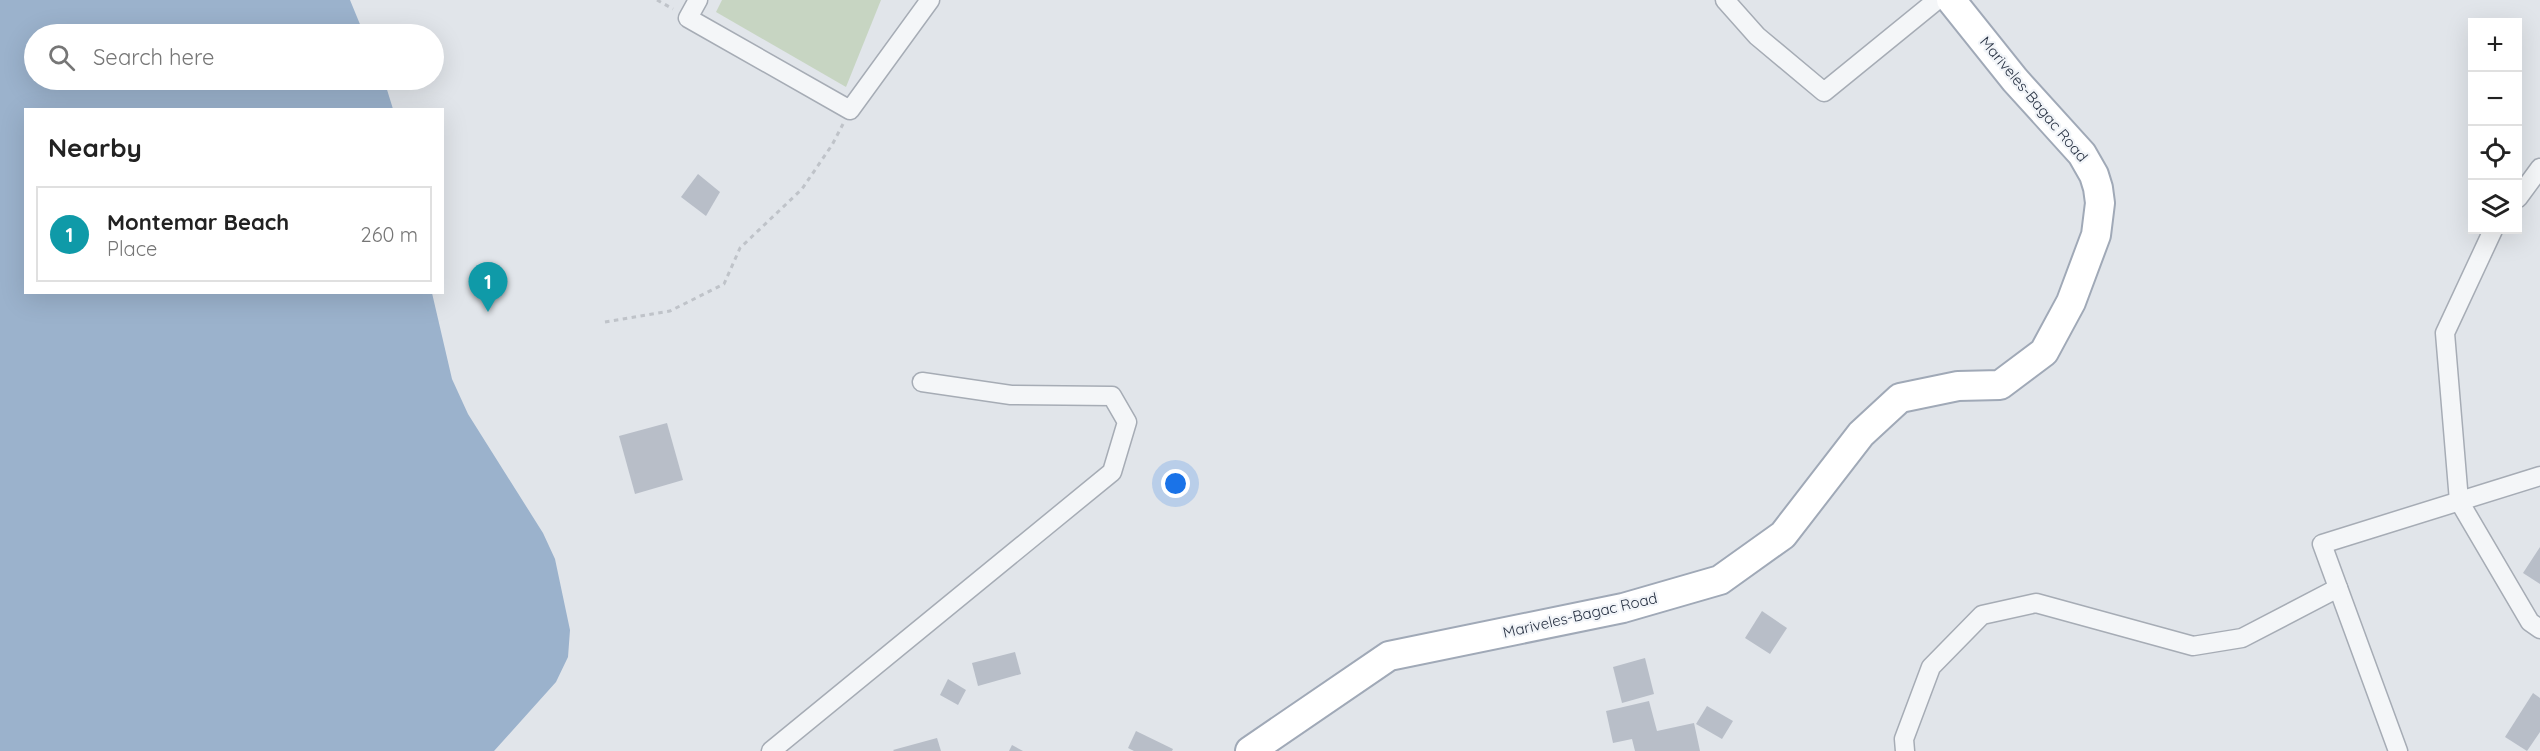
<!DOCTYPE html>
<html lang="en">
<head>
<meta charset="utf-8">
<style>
  :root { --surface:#fff; --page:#f2f2f2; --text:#222; --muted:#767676; --line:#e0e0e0; --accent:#7c3aed }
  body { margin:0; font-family:Quicksand,sans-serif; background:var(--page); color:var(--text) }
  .controls { position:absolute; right:18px; top:18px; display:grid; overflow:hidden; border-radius:0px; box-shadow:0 6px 24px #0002 }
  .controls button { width:54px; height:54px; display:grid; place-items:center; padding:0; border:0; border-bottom:2px solid var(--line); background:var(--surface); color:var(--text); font:30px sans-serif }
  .you { position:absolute; left:1176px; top:484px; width:21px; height:21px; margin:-15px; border:4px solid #fff; border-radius:50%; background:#1a73e8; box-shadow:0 0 0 9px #1a73e833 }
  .badge { display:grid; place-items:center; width:39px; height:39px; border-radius:50%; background:var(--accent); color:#fff; font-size:20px; font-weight:700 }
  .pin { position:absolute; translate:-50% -50px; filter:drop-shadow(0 2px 3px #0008) }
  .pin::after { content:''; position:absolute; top:32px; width:21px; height:18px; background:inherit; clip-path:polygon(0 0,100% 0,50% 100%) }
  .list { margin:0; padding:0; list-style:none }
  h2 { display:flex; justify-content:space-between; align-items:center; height:78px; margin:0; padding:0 24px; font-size:26px }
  h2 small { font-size:20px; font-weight:400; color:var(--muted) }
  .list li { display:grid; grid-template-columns:39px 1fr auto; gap:18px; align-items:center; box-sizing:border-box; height:96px; margin:0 12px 12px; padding:0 12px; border:2px solid var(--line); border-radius:0px }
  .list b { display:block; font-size:22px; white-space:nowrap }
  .list p { margin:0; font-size:20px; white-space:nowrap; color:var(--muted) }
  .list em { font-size:20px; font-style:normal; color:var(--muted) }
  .icon { flex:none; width:33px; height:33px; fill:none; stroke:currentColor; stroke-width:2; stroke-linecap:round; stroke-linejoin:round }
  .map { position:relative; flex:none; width:2540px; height:751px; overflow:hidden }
  .search { position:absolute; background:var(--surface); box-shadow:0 6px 24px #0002; left:24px; top:24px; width:420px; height:66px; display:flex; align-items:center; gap:15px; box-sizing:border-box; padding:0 21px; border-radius:33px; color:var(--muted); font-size:22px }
  .panel { position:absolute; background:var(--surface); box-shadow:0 6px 24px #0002; left:24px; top:108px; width:420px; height:186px; border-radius:0px }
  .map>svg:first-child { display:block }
  .green { fill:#c7d5c2 }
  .water { fill:#9bb2cc }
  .building { fill:#b8bec8 }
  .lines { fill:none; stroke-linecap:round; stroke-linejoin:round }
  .minor-casing { stroke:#a6acb5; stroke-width:21 }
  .primary-casing { stroke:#a0a9b7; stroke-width:32 }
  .path { stroke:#bfc3c9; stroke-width:3; stroke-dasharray:4.5 4.5; stroke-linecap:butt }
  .minor { stroke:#f4f6f8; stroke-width:18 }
  .primary { stroke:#fff; stroke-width:28 }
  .labels { text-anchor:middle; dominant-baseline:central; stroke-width:4.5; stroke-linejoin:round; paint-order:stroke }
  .street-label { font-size:15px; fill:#283243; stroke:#f1f4f8 }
</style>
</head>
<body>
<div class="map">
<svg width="2540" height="751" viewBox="0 0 2540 751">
  <rect width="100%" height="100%" fill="#e1e5ea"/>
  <!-- green -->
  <polygon class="green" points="722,0 881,0 846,87 716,12"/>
  <!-- water -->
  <polygon class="water" points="0,0 350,0 364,34 34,34 34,80 384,80 393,109 26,110 26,292 432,293 452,379 468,414 543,533 555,559 570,630 568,657 556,682 494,751 0,751"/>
  <!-- building -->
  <g class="building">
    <polygon points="698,174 720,192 706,216 681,197"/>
    <polygon points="667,423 683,480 635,494 619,436"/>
    <polygon points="2540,547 2540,584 2523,573"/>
    <polygon points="1762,611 1787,628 1770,654 1745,638"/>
    <polygon points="1015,652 1021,674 978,686 972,663"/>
    <polygon points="1645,658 1654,694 1622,703 1613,667"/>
    <polygon points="948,679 966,690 958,705 940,695"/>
    <polygon points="2533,693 2540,698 2540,732 2527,751 2505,737"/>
    <polygon points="1649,701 1657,731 1694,723 1700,751 1635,751 1632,739 1613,743 1606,711"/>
    <polygon points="1707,706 1733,721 1722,739 1696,724"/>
    <polygon points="1136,731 1173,749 1172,751 1134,751 1128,748"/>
    <polygon points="937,738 941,751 894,751 893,750"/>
    <polygon points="1012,745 1023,751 1009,751"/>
  </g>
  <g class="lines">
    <defs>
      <g id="minor">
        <polyline points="698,0 688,18 850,110 930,0"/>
        <polyline points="1725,0 1757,36 1824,92 1937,0"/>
        <polyline points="2518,198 2540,168"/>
        <polyline points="2493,230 2445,333 2459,501 2530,622 2540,629"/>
        <polyline points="771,751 1112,472 1127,422 1112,396 1011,395 922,382"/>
        <polyline points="1905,751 1904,739 1931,667 1982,615 2036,603 2193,646 2242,638 2338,588"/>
        <polyline points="2398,751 2322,544 2540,476"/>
      </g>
      <polyline id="primary" points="1250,751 1389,656 1623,608 1720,580 1783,535 1861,434 1900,398 1958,386 2000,385 2044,352 2071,302 2096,235 2100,203 2098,188 2094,175 2082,154 2015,80 1951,0"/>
    </defs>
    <!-- minor casing -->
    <use href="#minor" class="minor-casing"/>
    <!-- primary casing -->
    <use href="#primary" class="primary-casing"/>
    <!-- path -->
    <g class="path">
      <polyline points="657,0 673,9"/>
      <polyline points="605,322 670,311 724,284 740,248 802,189 832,145 843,124"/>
    </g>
    <!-- minor -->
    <use href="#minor" class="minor"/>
    <!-- primary -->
    <use href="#primary" class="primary"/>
  </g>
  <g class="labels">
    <!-- street labels -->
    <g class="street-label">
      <text transform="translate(2034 99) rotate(50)">Mariveles-Bagac Road</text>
      <text transform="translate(1580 615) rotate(-13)">Mariveles-Bagac Road</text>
    </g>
  </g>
</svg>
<div class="controls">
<button>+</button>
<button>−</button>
<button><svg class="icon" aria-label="locate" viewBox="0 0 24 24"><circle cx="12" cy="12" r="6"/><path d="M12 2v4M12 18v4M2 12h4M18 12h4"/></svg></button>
<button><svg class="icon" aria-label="layers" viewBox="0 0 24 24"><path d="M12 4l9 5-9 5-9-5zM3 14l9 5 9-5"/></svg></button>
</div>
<div class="you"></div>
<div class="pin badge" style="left:488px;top:312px;background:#0f9aa8">1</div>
<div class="search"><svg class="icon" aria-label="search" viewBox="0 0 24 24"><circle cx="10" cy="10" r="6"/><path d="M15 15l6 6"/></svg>Search here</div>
<section class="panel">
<h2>Nearby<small></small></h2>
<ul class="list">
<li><span class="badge" style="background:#0f9aa8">1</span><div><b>Montemar Beach</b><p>Place</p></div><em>260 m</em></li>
</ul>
</section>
</div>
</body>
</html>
